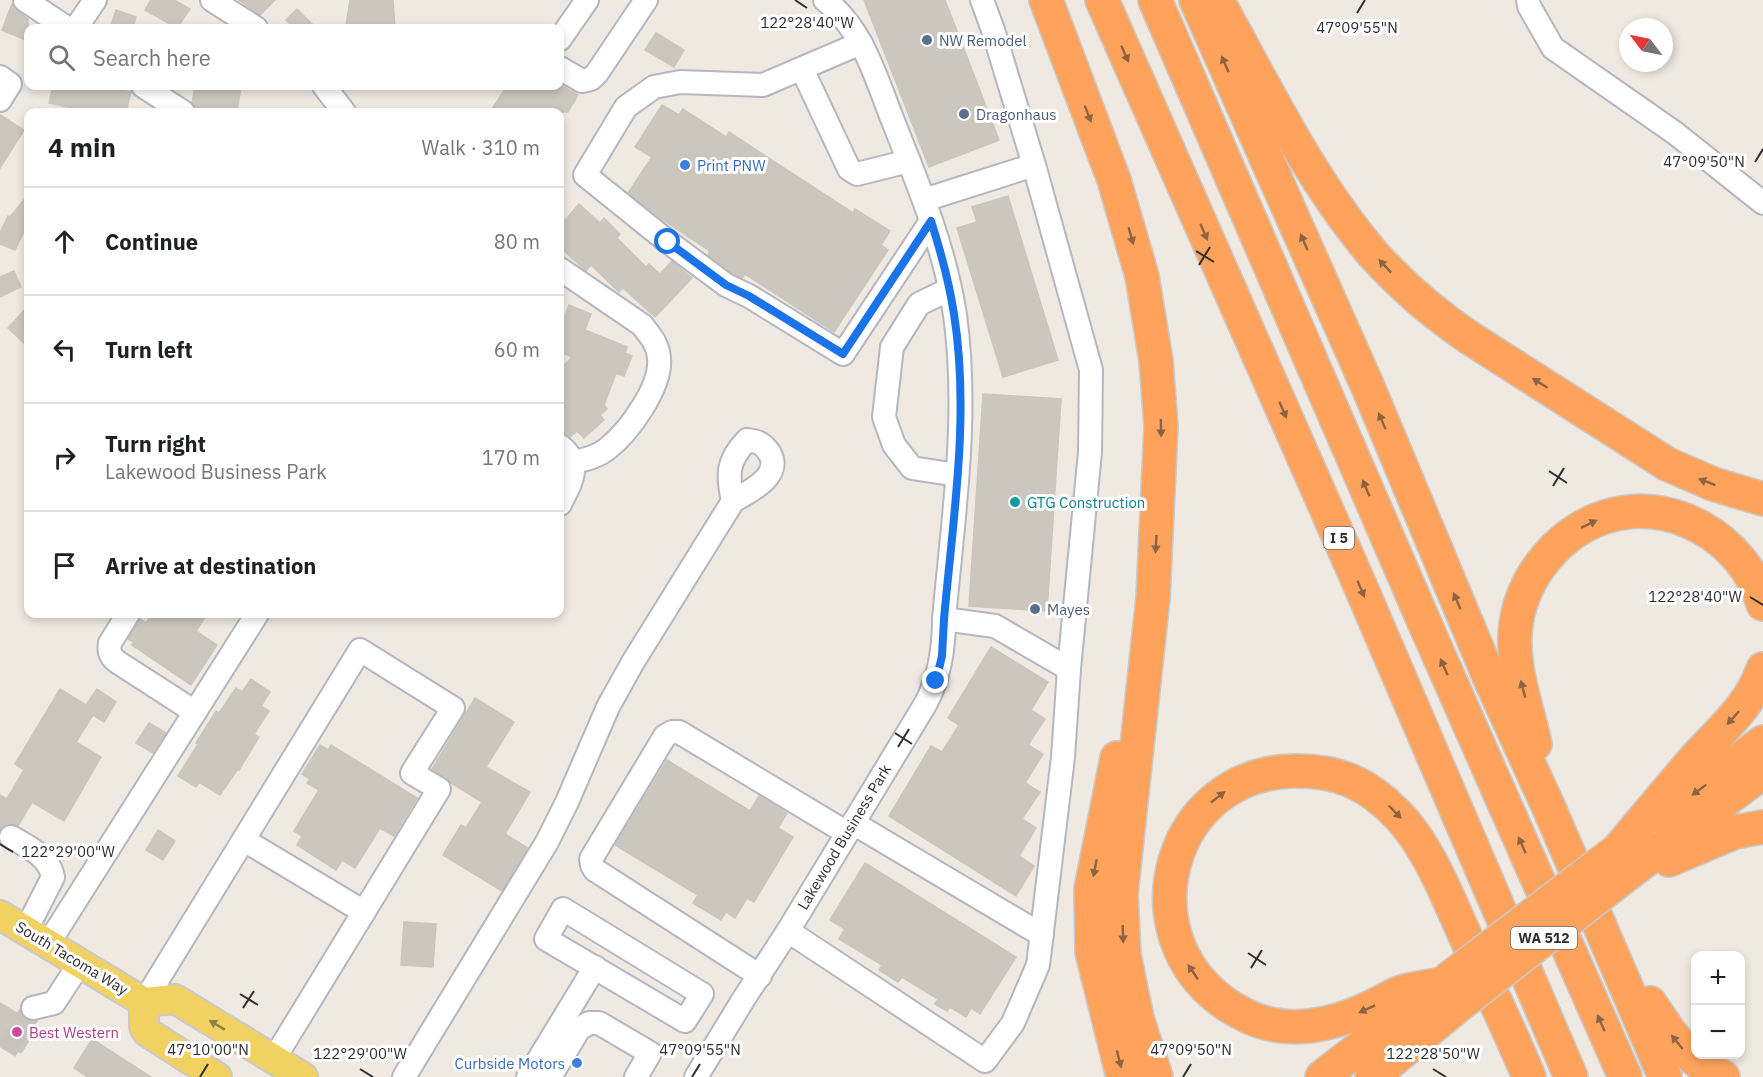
<!DOCTYPE html>
<html lang="en">
<head>
<meta charset="utf-8">
<style>
  :root { --surface:#fff; --page:#f2f2f2; --text:#202124; --muted:#757577; --line:#e0e0e0 }
  body { margin:0; font-family:"IBM Plex Sans",sans-serif; background:var(--page); color:var(--text) }
  .controls { position:absolute; right:18px; bottom:18px; display:grid; overflow:hidden; border-radius:12px; box-shadow:0 3px 9px #0003 }
  .controls button { width:54px; height:54px; display:grid; place-items:center; padding:0; border:0; border-bottom:2px solid var(--line); background:var(--surface); color:var(--text); font:30px sans-serif }
  .compass { position:absolute; left:1619px; top:18px; width:54px; height:54px; border-radius:50%; background:var(--surface); box-shadow:0 3px 9px #0003; rotate:302deg }
  .stop { position:absolute; width:18px; height:18px; margin:-14px; border:4px solid #1a73e8; border-radius:50%; background:#fff }
  .stop.end { background:#1a73e8; border-color:#fff; box-shadow:0 2px 6px #0008 }
  .list { margin:0; padding:0; list-style:none }
  h2 { display:flex; justify-content:space-between; align-items:center; height:78px; margin:0; padding:0 24px; font-size:26px }
  h2 small { font-size:20px; font-weight:400; color:var(--muted) }
  .list li { display:grid; grid-template-columns:39px 1fr auto; gap:18px; align-items:center; box-sizing:border-box; height:108px; padding:0 24px; border-top:2px solid var(--line) }
  .list b { display:block; font-size:22px; white-space:nowrap }
  .list p { margin:0; font-size:20px; white-space:nowrap; color:var(--muted) }
  .list em { font-size:20px; font-style:normal; color:var(--muted) }
  .icon { flex:none; width:33px; height:33px; fill:none; stroke:currentColor; stroke-width:2; stroke-linecap:round; stroke-linejoin:round }
  .map { position:relative; flex:none; width:1763px; height:1077px; overflow:hidden }
  .search { position:absolute; background:var(--surface); box-shadow:0 3px 9px #0003; left:24px; top:24px; width:540px; height:66px; display:flex; align-items:center; gap:15px; box-sizing:border-box; padding:0 21px; border-radius:12px; color:var(--muted); font-size:22px }
  .panel { position:absolute; background:var(--surface); box-shadow:0 3px 9px #0003; left:24px; top:108px; width:540px; height:510px; border-radius:12px }
  .map>svg:first-child { display:block }
  .building { fill:#cbc7bf; stroke:#cbc5ba; stroke-width:1.5 }
  .lines { fill:none; stroke-linecap:round; stroke-linejoin:round }
  .minor-tunnel { stroke:#c8c4bd; stroke-width:22; stroke-dasharray:22 11; stroke-linecap:butt }
  .minor-casing { stroke:#b4b7c1; stroke-width:26 }
  .major-casing { stroke:#c9c9c9; stroke-width:32 }
  .highway-casing { stroke:#c9c9c9; stroke-width:36 }
  .minor { stroke:#fff; stroke-width:22 }
  .major { stroke:#f2d163; stroke-width:28 }
  .highway { stroke:#ffa35c; stroke-width:33 }
  .highway-bridge-casing { stroke:#c9c9c9; stroke-width:36; stroke-linecap:butt }
  .highway-bridge { stroke:#ffa35c; stroke-width:33 }
  .oneway { fill:#8c6343 }
  .oneway2 { fill:#908048 }
  .route { stroke:#1a73e8; stroke-width:8 }
  .ticks { fill:none; stroke:#2e2e2e; stroke-width:2 }
  .service-dot { fill:#5c6f8a; stroke:#fff; stroke-width:2 }
  .shop-dot { fill:#3f7fe0; stroke:#fff; stroke-width:2 }
  .culture-dot { fill:#0f9aa8; stroke:#fff; stroke-width:2 }
  .hotel-dot { fill:#d1479c; stroke:#fff; stroke-width:2 }
  .labels { text-anchor:middle; dominant-baseline:central; stroke-width:6; stroke-linejoin:round; paint-order:stroke }
  .shield { fill:#fff; stroke:#6d6d6d; stroke-width:1.5 }
  .shield-label { font-size:14px; font-weight:bold; fill:#2e2e2e }
  .service-label { font-size:15px; fill:#4e5e75; stroke:#fff; text-anchor:start }
  .shop-label { font-size:15px; fill:#366cbe; stroke:#fff; text-anchor:start }
  .culture-label { font-size:15px; fill:#0d838f; stroke:#fff; text-anchor:start }
  .street-label { font-size:15px; fill:#2e2e2e; stroke:#fff }
  .hotel-label { font-size:15px; fill:#b23c85; stroke:#fff; text-anchor:start }
  .ticks-label { font-size:15px; text-anchor:middle; fill:#2e2e2e; stroke:#fff; stroke-width:6; stroke-linejoin:round; paint-order:stroke }
</style>
</head>
<body>
<div class="map">
<svg width="1763" height="1077" viewBox="0 0 1763 1077">
  <rect width="100%" height="100%" fill="#efe9e1"/>
  <!-- building -->
  <g class="building">
    <polygon points="151,0 174,0 190,9 177,28 145,10"/>
    <polygon points="239,0 275,0 260,15"/>
    <polygon points="350,0 393,0 395,28 370,28 346,25"/>
    <polygon points="864,0 945,0 999,140 929,167"/>
    <polygon points="12,4 18,11 28,19 28,41 2,30"/>
    <polygon points="297,9 316,28 294,28 286,20"/>
    <polygon points="116,10 136,17 133,28 110,28"/>
    <polygon points="656,33 684,50 674,67 645,50"/>
    <polygon points="53,86 105,86 131,92 126,112 81,112 81,110 49,103"/>
    <polygon points="195,86 241,87 237,112 225,112 195,107 192,103"/>
    <polygon points="507,86 563,86 578,95 568,112 490,112"/>
    <polygon points="662,105 679,115 683,109 726,137 729,132 853,213 855,209 890,231 881,245 888,250 834,332 745,274 742,278 733,273 708,255 710,251 660,218 628,193 652,157 635,147"/>
    <polygon points="0,115 24,130 0,168"/>
    <polygon points="28,195 28,223 15,250 0,244 0,233 8,216 10,217"/>
    <polygon points="1008,196 1058,360 1003,377 957,228 977,222 972,207"/>
    <polygon points="579,204 600,223 604,218 620,234 617,238 646,267 649,264 660,274 672,261 692,278 655,317 623,288 619,292 591,265 586,271 560,247 560,226"/>
    <polygon points="14,271 21,287 0,297 0,277"/>
    <polygon points="569,305 591,314 585,330 627,347 625,353 632,356 624,376 616,373 604,405 607,409 600,415 604,420 584,438 577,431 570,437 560,432 560,370 572,357 560,352 560,330"/>
    <polygon points="28,306 28,347 8,328"/>
    <polygon points="983,394 1061,399 1047,611 969,606"/>
    <polygon points="152,614 207,614 196,631 217,645 191,685 132,645 134,642 128,639 140,619 146,623"/>
    <polygon points="991,647 1048,682 1031,710 1045,719 1028,745 1043,754 1025,783 1040,792 1022,819 1036,828 1019,856 1034,866 1016,896 889,816 931,746 942,752 959,725 948,718"/>
    <polygon points="251,679 270,692 261,706 269,711 254,734 259,737 239,770 237,770 220,795 199,782 196,787 178,776 198,744 196,743 216,711 219,713 236,688 242,692"/>
    <polygon points="60,689 86,705 97,689 116,702 104,722 93,715 76,742 101,757 64,821 32,802 18,826 10,824 5,825 0,829 0,795 7,799 24,770 15,764"/>
    <polygon points="475,698 514,722 486,767 530,792 505,834 528,848 502,891 443,855 461,825 466,828 482,802 451,783 446,777 432,769"/>
    <polygon points="149,723 166,733 153,753 136,743"/>
    <polygon points="320,745 328,750 331,745 417,798 394,836 380,828 355,868 342,860 336,870 297,845 302,836 294,831 319,790 307,783 310,779 302,774"/>
    <polygon points="667,760 750,811 759,796 787,813 778,828 793,837 754,902 747,898 735,918 726,912 721,920 693,903 698,895 615,845"/>
    <polygon points="158,830 175,841 163,860 146,850"/>
    <polygon points="865,863 1016,957 980,1014 971,1008 966,1017 950,1007 947,1011 935,1004 938,999 902,977 898,982 879,970 882,965 839,939 845,929 830,920"/>
    <polygon points="404,922 436,924 433,967 401,965"/>
    <polygon points="0,1003 38,1026 21,1053 0,1038"/>
    <polygon points="92,1039 151,1077 88,1077 74,1068"/>
  </g>
  <g class="lines">
    <!-- minor-tunnel -->
    <polyline class="minor-tunnel" points="6,1051 33,1008"/>
    <defs>
      <g id="minor">
        <polyline points="25,0 67,28"/>
        <polyline points="212,0 256,28"/>
        <polyline points="1528,0 1529,6 1553,48 1675,133 1763,203"/>
        <polyline points="76,28 95,0"/>
        <polyline points="560,39 587,0"/>
        <polyline points="861,43 763,85 680,82 654,87 626,107 585,175 667,241 726,285 749,296 843,354 931,221"/>
        <polyline points="560,68 582,81 591,79 597,73 646,0"/>
        <polyline points="802,69 849,169 857,174 909,161"/>
        <polyline points="0,77 10,84 0,100"/>
        <polyline points="143,86 183,112"/>
        <polyline points="324,86 344,112"/>
        <polyline points="924,200 1034,165"/>
        <path d="M560,269l82,56c8,10 16,19 17,33 3,28 -30,74 -52,91 -10,8 -22,11 -34,13"/>
        <polyline points="950,289 919,304 892,347 884,417 894,445 912,468 957,475"/>
        <path d="M560,446c23,18 11,36 0,58"/>
        <path d="M128,614l-18,29c-2,10 1,15 9,20l76,49"/>
        <polyline points="944,619 995,626 1069,669"/>
        <polyline points="853,823 1042,935"/>
        <path d="M11,837c17,10 38,19 42,40l-27,53"/>
        <polyline points="244,840 364,912"/>
        <polygon points="563,909 702,994 685,1021 546,939"/>
        <polyline points="788,931 985,1061 1013,1023 1038,965 1063,757 1069,669 1090,452 1091,370 1034,165 993,30 982,0"/>
        <polyline points="48,944 257,614"/>
        <polyline points="760,976 595,870 592,865 591,859 665,736 672,732 679,732 847,833"/>
        <polyline points="144,1002 360,650 453,708 412,773 439,789 274,1059"/>
        <polyline points="33,1008 54,1003 80,963"/>
        <path d="M404,1077l143,-235 20,-40 41,-95 25,-45 100,-161c15,-9 49,-24 37,-47 -6,-10 -12,-13 -23,-14 -20,21 -20,34 -14,61"/>
        <polyline points="528,1077 595,967"/>
        <polyline points="550,1077 579,1029 589,1023 599,1023 650,1053 636,1077"/>
        <path d="M696,1077l47,-77 45,-69 138,-228c14,-27 18,-54 18,-84 9,-101 25,-203 11,-304 -10,-67 -37,-131 -62,-194 -17,-43 -30,-92 -68,-121"/>
      </g>
      <g id="major">
        <polyline points="0,915 144,1002 175,999 303,1077"/>
        <polyline points="144,1002 144,1027 147,1032 217,1077"/>
      </g>
      <g id="highway">
        <polyline points="1046,0 1114,180 1142,276 1156,361 1161,426 1153,598 1121,894 1124,955 1137,1018 1156,1077"/>
        <polyline points="1102,0 1359,583 1571,1077"/>
        <polyline points="1155,0 1425,624 1625,1077"/>
        <polyline points="1196,0 1368,387 1490,679 1549,808 1665,1077"/>
        <path d="M1217,0c48,86 92,179 156,254 29,32 61,60 97,84l197,126 46,20 50,15"/>
        <path d="M1535,744c-8,-38 -25,-80 -19,-120 7,-48 43,-92 89,-107 65,-22 140,22 158,87"/>
        <polyline points="1117,758 1091,889 1092,952 1123,1077"/>
        <polyline points="1663,817 1763,742"/>
        <path d="M1618,850c25,-30 50,-60 75,-89 26,-29 57,-54 70,-92"/>
        <polyline points="1669,860 1735,832 1763,827"/>
        <polyline points="1630,872 1763,772"/>
        <path d="M1442,984c-14,3 -29,4 -43,9 -10,4 -20,11 -30,15 -27,13 -63,23 -94,17 -19,-3 -36,-12 -52,-23 -98,-72 -53,-229 71,-231 43,-1 73,12 103,43 31,31 52,86 70,126 21,46 43,91 62,137"/>
        <path d="M1650,1003c23,34 34,55 73,74"/>
        <polyline points="1322,1077 1427,996"/>
        <polyline points="1372,1077 1459,1005"/>
      </g>
    </defs>
    <!-- minor casing -->
    <use href="#minor" class="minor-casing"/>
    <!-- major casing -->
    <use href="#major" class="major-casing"/>
    <!-- highway casing -->
    <use href="#highway" class="highway-casing"/>
    <!-- minor -->
    <use href="#minor" class="minor"/>
    <!-- major -->
    <use href="#major" class="major"/>
    <!-- highway -->
    <use href="#highway" class="highway"/>
    <defs>
      <g id="highway-bridge">
        <polyline points="1447,980 1618,850"/>
        <polyline points="1459,1005 1630,872"/>
      </g>
    </defs>
    <!-- highway-bridge casing -->
    <use href="#highway-bridge" class="highway-bridge-casing"/>
    <!-- highway-bridge -->
    <use href="#highway-bridge" class="highway-bridge"/>
  </g>
  <!-- one-way arrows -->
  <defs><path id="oneway-solid" d="M-6-.8H1V-3.2L6.5 0L1 3.2V.8H-6Z" transform="scale(1.5)"/></defs>
  <g class="oneway">
    <use href="#oneway-solid" transform="translate(1125 54) rotate(66)"/>
    <use href="#oneway-solid" transform="translate(1225 64) rotate(-114)"/>
    <use href="#oneway-solid" transform="translate(1088 114) rotate(69)"/>
    <use href="#oneway-solid" transform="translate(1204 232) rotate(66)"/>
    <use href="#oneway-solid" transform="translate(1131 236) rotate(74)"/>
    <use href="#oneway-solid" transform="translate(1304 242) rotate(-114)"/>
    <use href="#oneway-solid" transform="translate(1385 266) rotate(-133)"/>
    <use href="#oneway-solid" transform="translate(1540 383) rotate(-148)"/>
    <use href="#oneway-solid" transform="translate(1283 410) rotate(66)"/>
    <use href="#oneway-solid" transform="translate(1382 421) rotate(-113)"/>
    <use href="#oneway-solid" transform="translate(1161 428) rotate(89)"/>
    <use href="#oneway-solid" transform="translate(1707 482) rotate(-159)"/>
    <use href="#oneway-solid" transform="translate(1366 488) rotate(-113)"/>
    <use href="#oneway-solid" transform="translate(1589 524) rotate(-26)"/>
    <use href="#oneway-solid" transform="translate(1156 544) rotate(93)"/>
    <use href="#oneway-solid" transform="translate(1361 589) rotate(67)"/>
    <use href="#oneway-solid" transform="translate(1457 601) rotate(-113)"/>
    <use href="#oneway-solid" transform="translate(1444 667) rotate(-114)"/>
    <use href="#oneway-solid" transform="translate(1523 689) rotate(-105)"/>
    <use href="#oneway-solid" transform="translate(1733 718) rotate(131)"/>
    <use href="#oneway-solid" transform="translate(1699 790) rotate(143)"/>
    <use href="#oneway-solid" transform="translate(1218 797) rotate(-38)"/>
    <use href="#oneway-solid" transform="translate(1395 812) rotate(46)"/>
    <use href="#oneway-solid" transform="translate(1522 845) rotate(-114)"/>
    <use href="#oneway-solid" transform="translate(1095 868) rotate(101)"/>
    <use href="#oneway-solid" transform="translate(1123 934) rotate(88)"/>
    <use href="#oneway-solid" transform="translate(1193 972) rotate(-124)"/>
    <use href="#oneway-solid" transform="translate(1367 1009) rotate(156)"/>
    <use href="#oneway-solid" transform="translate(1601 1023) rotate(-114)"/>
    <use href="#oneway-solid" transform="translate(1677 1042) rotate(-129)"/>
    <use href="#oneway-solid" transform="translate(1119 1059) rotate(76)"/>
  </g>
  <use class="oneway2" href="#oneway-solid" transform="translate(217 1025) rotate(-149)"/>
  <g class="lines">
    <!-- route -->
    <path class="route" d="M668,242l58,43 23,11 94,58 88,-133c10,31 18,61 23,93 16,101 -1,204 -10,305l-2,37 -6,25"/>
  </g>
  <!-- ticks -->
  <path class="ticks" d="M795,0l12,8M1357,13l8,-13M1755,162l8,-13M1196,251l18,11M1199,265l11,-18M1549,471l18,12M1553,486l11,-18M1750,597l13,8M895,733l17,11M898,747l11,-18M0,844l13,8M1248,953l18,12M1251,968l11,-18M240,994l18,11M243,1008l11,-17M360,1069l13,8M1433,1069l13,8M200,1077l8,-13M692,1077l8,-13M1183,1077l8,-13"/>
  <!-- markers -->
  <g class="service-dot">
    <circle cx="927" cy="40" r="6"/>
    <circle cx="964" cy="114" r="6"/>
    <circle cx="1035" cy="609" r="6"/>
  </g>
  <g class="shop-dot">
    <circle cx="685" cy="165" r="6"/>
    <circle cx="577" cy="1063" r="6"/>
  </g>
  <circle class="culture-dot" cx="1015" cy="502" r="6"/>
  <circle class="hotel-dot" cx="17" cy="1032" r="6"/>
  <g class="labels">
    <!-- shield labels -->
    <g class="shield">
      <rect x="1324" y="527" width="30" height="22" rx="4.5"/>
      <rect x="1511" y="927" width="66" height="22" rx="4.5"/>
    </g>
    <g class="shield-label">
      <text x="1339" y="538">I 5</text>
      <text x="1544" y="938">WA 512</text>
    </g>
    <!-- service labels -->
    <g class="service-label">
      <text x="939" y="40">NW Remodel</text>
      <text x="976" y="114">Dragonhaus</text>
      <text x="1047" y="609">Mayes</text>
    </g>
    <!-- shop labels -->
    <g class="shop-label">
      <text x="697" y="165">Print PNW</text>
      <text x="565" y="1063" text-anchor="end">Curbside Motors</text>
    </g>
    <!-- culture labels -->
    <g class="culture-label">
      <text x="1027" y="502">GTG Construction</text>
    </g>
    <!-- street labels -->
    <g class="street-label">
      <text transform="translate(844 837) rotate(-59)">Lakewood Business Park</text>
      <text transform="translate(72 958) rotate(31)">South Tacoma Way</text>
    </g>
    <!-- hotel labels -->
    <g class="hotel-label">
      <text x="29" y="1032">Best Western</text>
    </g>
  </g>
  <g class="ticks-label">
    <text x="807" y="28">122°28'40"W</text>
    <text x="1357" y="33">47°09'55"N</text>
    <text x="1704" y="167">47°09'50"N</text>
    <text x="1695" y="602">122°28'40"W</text>
    <text x="68" y="857">122°29'00"W</text>
    <text x="208" y="1055">47°10'00"N</text>
    <text x="700" y="1055">47°09'55"N</text>
    <text x="1191" y="1055">47°09'50"N</text>
    <text x="360" y="1059">122°29'00"W</text>
    <text x="1433" y="1059">122°28'50"W</text>
  </g>
</svg>
<div class="controls">
<button>+</button>
<button>−</button>
</div>
<svg class="compass" viewBox="-18 -18 36 36"><path d="M0-13l5 13h-10z" fill="#e53935"/><path d="M0 13l5-13h-10z" fill="#757577"/></svg>
<div class="stop" style="left:668px;top:242px"></div>
<div class="stop end" style="left:936px;top:681px"></div>
<div class="search"><svg class="icon" aria-label="search" viewBox="0 0 24 24"><circle cx="10" cy="10" r="6"/><path d="M15 15l6 6"/></svg>Search here</div>
<section class="panel">
<h2>4 min<small>Walk · 310 m</small></h2>
<ul class="list">
<li><svg class="icon" aria-label="ahead" viewBox="0 0 24 24"><path d="M12 20V5M6 11l6-6 6 6"/></svg><div><b>Continue</b></div><em>80 m</em></li>
<li><svg class="icon" aria-label="left" viewBox="0 0 24 24"><path d="M17 20v-9H6M10 6l-5 5 5 5"/></svg><div><b>Turn left</b></div><em>60 m</em></li>
<li><svg class="icon" aria-label="right" viewBox="0 0 24 24"><path d="M7 20v-9h11M14 6l5 5-5 5"/></svg><div><b>Turn right</b><p>Lakewood Business Park</p></div><em>170 m</em></li>
<li><svg class="icon" aria-label="arrive" viewBox="0 0 24 24"><path d="M6 21V4h12l-3 4 3 4H6"/></svg><div><b>Arrive at destination</b></div></li>
</ul>
</section>
</div>
</body>
</html>
